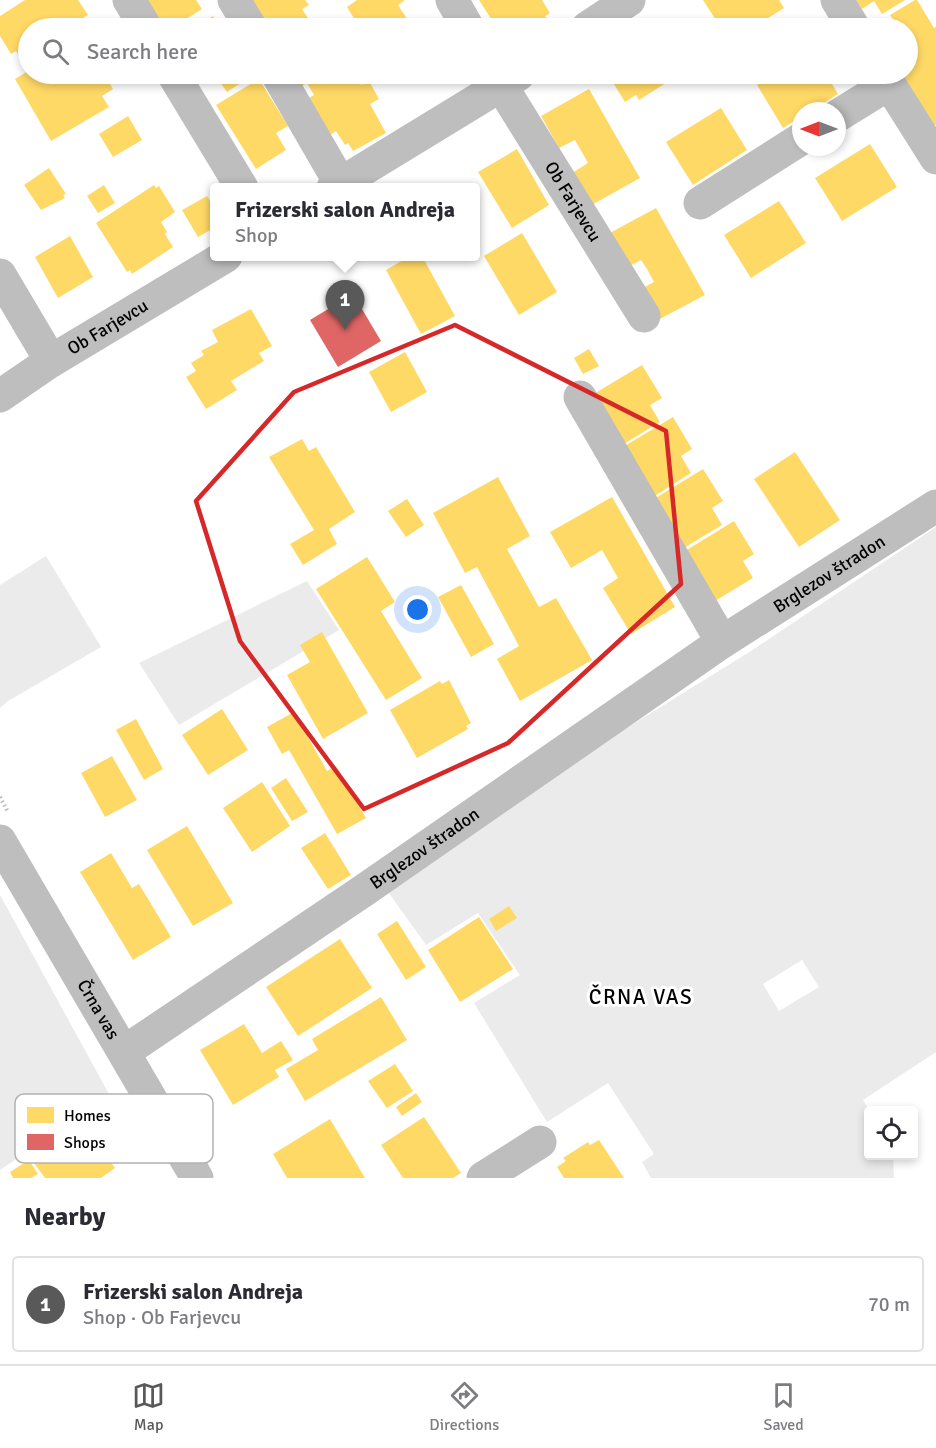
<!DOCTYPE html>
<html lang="en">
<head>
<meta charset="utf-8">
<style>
  :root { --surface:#fff; --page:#f7f7f7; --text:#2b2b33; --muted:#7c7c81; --line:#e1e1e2; --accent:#595959 }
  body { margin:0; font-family:Signika,sans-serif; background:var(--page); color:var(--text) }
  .controls { position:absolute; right:18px; bottom:18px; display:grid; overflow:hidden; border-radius:6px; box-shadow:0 3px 9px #0003 }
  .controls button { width:54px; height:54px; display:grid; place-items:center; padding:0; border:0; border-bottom:2px solid var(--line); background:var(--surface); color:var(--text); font:30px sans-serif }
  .compass { position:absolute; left:792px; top:102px; width:54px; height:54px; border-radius:50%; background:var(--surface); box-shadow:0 3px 9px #0003; rotate:270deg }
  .you { position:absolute; left:418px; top:610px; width:21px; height:21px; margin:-15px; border:4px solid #fff; border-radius:50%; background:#1a73e8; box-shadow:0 0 0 9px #1a73e833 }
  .badge { display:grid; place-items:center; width:39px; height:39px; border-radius:50%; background:var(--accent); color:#fff; font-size:20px; font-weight:700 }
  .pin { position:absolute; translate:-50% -50px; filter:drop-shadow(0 2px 3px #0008) }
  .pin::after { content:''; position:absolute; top:32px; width:21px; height:18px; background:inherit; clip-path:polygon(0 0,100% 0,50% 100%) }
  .popup { position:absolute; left:210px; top:183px; width:270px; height:78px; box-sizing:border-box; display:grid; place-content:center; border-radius:6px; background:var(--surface); filter:drop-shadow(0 2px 4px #0005); font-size:20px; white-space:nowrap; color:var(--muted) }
  .popup b { font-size:22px; color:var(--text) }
  .popup::after { content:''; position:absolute; left:50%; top:100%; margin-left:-12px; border:12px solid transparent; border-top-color:var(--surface) }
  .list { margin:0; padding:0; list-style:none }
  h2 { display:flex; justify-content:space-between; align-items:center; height:78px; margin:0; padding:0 24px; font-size:26px }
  h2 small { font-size:20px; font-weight:400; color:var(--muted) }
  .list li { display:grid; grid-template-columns:39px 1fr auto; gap:18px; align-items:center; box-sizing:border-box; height:96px; margin:0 12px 12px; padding:0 12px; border:2px solid var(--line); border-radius:6px }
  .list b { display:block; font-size:22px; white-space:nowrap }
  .list p { margin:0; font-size:20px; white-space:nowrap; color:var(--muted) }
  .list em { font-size:20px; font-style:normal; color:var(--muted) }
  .icon { flex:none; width:33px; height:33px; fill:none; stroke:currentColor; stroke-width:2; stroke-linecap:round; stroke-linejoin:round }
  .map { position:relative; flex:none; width:936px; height:1178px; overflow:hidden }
  .search { position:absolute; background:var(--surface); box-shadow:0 3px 9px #0003; left:18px; right:18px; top:18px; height:66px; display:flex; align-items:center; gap:15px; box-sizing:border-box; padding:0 21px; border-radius:33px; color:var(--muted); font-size:22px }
  .sheet { height:186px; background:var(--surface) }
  nav { display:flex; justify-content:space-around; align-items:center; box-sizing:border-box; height:84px; border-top:2px solid var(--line); background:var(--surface); font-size:16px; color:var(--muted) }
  nav a { display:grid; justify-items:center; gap:3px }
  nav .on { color:var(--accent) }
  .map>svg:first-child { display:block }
  .green { fill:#ebebeb; fill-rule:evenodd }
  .homes { fill:#ffd966 }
  .shops { fill:#e06666 }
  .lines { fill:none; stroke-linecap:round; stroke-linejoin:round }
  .path { stroke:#b9b9b9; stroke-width:4; stroke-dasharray:1.5 3; stroke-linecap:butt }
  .minor { stroke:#bebebe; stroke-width:33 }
  .marked { fill:none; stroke:#d62828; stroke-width:4.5; stroke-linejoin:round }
  .labels { text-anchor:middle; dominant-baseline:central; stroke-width:6; stroke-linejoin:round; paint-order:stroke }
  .street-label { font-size:18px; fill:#000; stroke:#fff }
  .quarter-label { font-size:21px; letter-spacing:1.5px; fill:#000; stroke:#fff }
  .key { fill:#fff; stroke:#b2b2b2; stroke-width:1.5 }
  .key-label { font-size:16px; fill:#000 }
</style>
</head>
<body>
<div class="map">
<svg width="936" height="1178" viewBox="0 0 936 1178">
  <rect width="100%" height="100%" fill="#fff"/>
  <!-- green -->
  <g class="green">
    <path d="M936,527v525l-73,48 6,10 -1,46h25l1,22h-243l-9,-16 12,-8 -46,-71 -61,39 -73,-119 46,-28 -42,-62 -52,32 -40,-56 165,-114 200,-124zM802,960l17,27 -40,24 -16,-27z"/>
    <polygon points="46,556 101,647 8,701 0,708 0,585"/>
    <polygon points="307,581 339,630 179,725 139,663"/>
    <polygon points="0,895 110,1096 0,1170"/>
  </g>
  <!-- homes -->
  <g class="homes">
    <polygon points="25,0 78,0 88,15 66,28 28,28 28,52 20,57 16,51 11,54 0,36 0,16"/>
    <polygon points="134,0 196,0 202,9 172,28 152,28"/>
    <polygon points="243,0 305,0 309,5 302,9 312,24 309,26 310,28 274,28 272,25 265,28"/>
    <polygon points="357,0 405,0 398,5 413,28 360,28 347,7"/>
    <polygon points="479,0 542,0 550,13 545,16 549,22 539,28 497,28"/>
    <polygon points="703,0 779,0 784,8 752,28 721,28"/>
    <polygon points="856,0 905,0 882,14 874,1 862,9"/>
    <polygon points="915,0 917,0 934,28 936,27 936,125 932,127 901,74 908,74 908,28 899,28 890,15"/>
    <polygon points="213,16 220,28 193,28"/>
    <polygon points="28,71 28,74 104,74 113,89 102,96 109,107 51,141 15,79"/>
    <polygon points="225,74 239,74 244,81 227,92 217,78"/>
    <polygon points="287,74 341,74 344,78 350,75 354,83 358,80 361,85 369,81 379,99 370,104 386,133 353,151 348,143 345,145 336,131 330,135 304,101 314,95 307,83 297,89"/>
    <polygon points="624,74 680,74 639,100 636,95 625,102 612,81"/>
    <polygon points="775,74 826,74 838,94 811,111 801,111 801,117 783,128 757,85"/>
    <polygon points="259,79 288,126 276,133 286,150 256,169 216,105"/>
    <polygon points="589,89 640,178 590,206 572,173 588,163 575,140 559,148 541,116"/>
    <polygon points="721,108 747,150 693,185 666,142"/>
    <polygon points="128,116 142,140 113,157 99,134"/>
    <polygon points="870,144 897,187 842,221 815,178"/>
    <polygon points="517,149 549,205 512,228 478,172"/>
    <polygon points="49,168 66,194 63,195 65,198 41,210 24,185"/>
    <polygon points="104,185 115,203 98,213 87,196"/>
    <polygon points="154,185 156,188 159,186 175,212 161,222 167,232 165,234 173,247 132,274 130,270 127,272 96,223"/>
    <polygon points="207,196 214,208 214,228 198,237 182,210"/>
    <polygon points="779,201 806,243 751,278 724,235"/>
    <polygon points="656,208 705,295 656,321 639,290 654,282 647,269 641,260 626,268 608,234"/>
    <polygon points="522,233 557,292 519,315 484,256"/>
    <polygon points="70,236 93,277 58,298 35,257"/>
    <polygon points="410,256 422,256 455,316 421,334 386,270"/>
    <polygon points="251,309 272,346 259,353 264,361 231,381 237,390 206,409 186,377 196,371 191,363 204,355 201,351 218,342 212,330"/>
    <polygon points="589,349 599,366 583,374 574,358"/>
    <polygon points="405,352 427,392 391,412 369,372"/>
    <polygon points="642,365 662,398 650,405 660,422 622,445 592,395"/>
    <polygon points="673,417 692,449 681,456 691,473 653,497 623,447"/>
    <polygon points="302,439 309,451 316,447 355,512 329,529 337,544 303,565 290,544 314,530 269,457"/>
    <polygon points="795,452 840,520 799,547 754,479"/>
    <polygon points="703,469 723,501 712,508 722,525 684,548 654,499"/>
    <polygon points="498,477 530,536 507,549 539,607 556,598 592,660 520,701 497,659 519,646 477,567 465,573 433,513"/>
    <polygon points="612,497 675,607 631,634 603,588 618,578 602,550 571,568 550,532"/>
    <polygon points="407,499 424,525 406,537 388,511"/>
    <polygon points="734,521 754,554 743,561 753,578 715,601 685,551"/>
    <polygon points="367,557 395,602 381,611 422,678 386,700 316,589"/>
    <polygon points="461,585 494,644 471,657 438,597"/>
    <polygon points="322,632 368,713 323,739 287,675 310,662 300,645"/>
    <polygon points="449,680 471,723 466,726 468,729 417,758 390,710 440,681 442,684"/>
    <polygon points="222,709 248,750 208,775 182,735"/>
    <polygon points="294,712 327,771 336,766 366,818 337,834 289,750 282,754 267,727"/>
    <polygon points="136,719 163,769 144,780 116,730"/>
    <polygon points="112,756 137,800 105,817 81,773"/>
    <polygon points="286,778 308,812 292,821 271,788"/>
    <polygon points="262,782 290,826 252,852 223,808"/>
    <polygon points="187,826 233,903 193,926 147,850"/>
    <polygon points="325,833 351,875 328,889 301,848"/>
    <polygon points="111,853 132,888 139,884 171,937 133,960 80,872"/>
    <polygon points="509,906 517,918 496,931 489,919"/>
    <polygon points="479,917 513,969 460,1002 428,950"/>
    <polygon points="397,921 426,967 406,980 377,934"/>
    <polygon points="340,939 372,988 298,1036 266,987"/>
    <polygon points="381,997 407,1040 305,1101 286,1069 318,1050 312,1039"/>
    <polygon points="244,1024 262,1053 281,1041 293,1060 275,1070 279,1077 233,1105 200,1050"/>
    <polygon points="395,1064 413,1091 387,1108 368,1081"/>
    <polygon points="416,1093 422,1102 402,1116 396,1107"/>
    <polygon points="424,1117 461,1173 453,1178 403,1178 381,1145"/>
    <polygon points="330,1119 365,1178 287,1178 273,1154"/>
    <polygon points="88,1127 115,1168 101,1178 45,1178 34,1163"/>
    <polygon points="599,1140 624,1178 564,1178 557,1167 566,1161 563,1158 588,1142 590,1145"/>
    <polygon points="29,1160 38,1174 31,1178 13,1178 10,1172"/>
  </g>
  <!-- shops -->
  <polygon class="shops" points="353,294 381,341 338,367 310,320"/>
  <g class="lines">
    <!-- path -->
    <polyline class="path" points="0,797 8,812"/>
    <!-- minor -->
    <g class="minor">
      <polyline points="129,0 146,28"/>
      <polyline points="234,0 251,28"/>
      <polyline points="452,0 468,28"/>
      <polyline points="837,0 854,28"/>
      <polyline points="587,28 629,0"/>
      <polyline points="173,74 242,188"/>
      <polyline points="277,74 340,183"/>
      <path id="s1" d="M494,74l150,242"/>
      <polyline points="883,74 936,158"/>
      <polyline points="837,116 889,84"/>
      <polyline points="333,188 518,75"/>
      <polyline points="700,203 801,139"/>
      <polyline points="0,275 51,361"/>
      <path id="s2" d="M0,396l51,-35 175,-105"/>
      <polyline points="580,397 722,642"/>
      <path id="s3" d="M0,841l197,337"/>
      <path id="s4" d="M124,1052l239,-161 359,-249 214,-136"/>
      <polyline points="483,1178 540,1142"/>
    </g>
  </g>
  <!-- marked area -->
  <path class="marked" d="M455,325l211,106 15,153 -173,159 -144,66 -124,-168 -44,-140 98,-109z"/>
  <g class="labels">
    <!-- street labels -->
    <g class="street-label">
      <text stroke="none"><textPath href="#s1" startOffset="150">Ob Farjevcu</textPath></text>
      <text stroke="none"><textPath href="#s2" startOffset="128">Ob Farjevcu</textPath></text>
      <text stroke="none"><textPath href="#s4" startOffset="852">Brglezov štradon</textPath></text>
      <text stroke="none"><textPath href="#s4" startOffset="363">Brglezov štradon</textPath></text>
      <text stroke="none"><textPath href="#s3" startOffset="195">Črna vas</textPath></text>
    </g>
    <!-- quarter labels -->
    <g class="quarter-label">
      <text x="641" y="997">ČRNA VAS</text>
    </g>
  </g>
  <!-- legend -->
  <rect x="15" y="1094" width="198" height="69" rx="9" class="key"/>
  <rect x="27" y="1107" width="27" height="16" fill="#ffd966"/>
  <rect x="27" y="1134" width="27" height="16" fill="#e06666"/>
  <g class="key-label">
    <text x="64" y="1121">Homes</text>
    <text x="64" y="1148">Shops</text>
  </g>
</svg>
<div class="controls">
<button><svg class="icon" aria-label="locate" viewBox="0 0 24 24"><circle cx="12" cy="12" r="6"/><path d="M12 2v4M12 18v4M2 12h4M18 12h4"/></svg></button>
</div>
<svg class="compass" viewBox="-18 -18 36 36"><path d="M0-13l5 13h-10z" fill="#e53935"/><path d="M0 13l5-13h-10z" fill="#7c7c81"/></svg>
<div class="you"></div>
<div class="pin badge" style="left:345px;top:330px">1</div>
<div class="popup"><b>Frizerski salon Andreja</b>Shop</div>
<div class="search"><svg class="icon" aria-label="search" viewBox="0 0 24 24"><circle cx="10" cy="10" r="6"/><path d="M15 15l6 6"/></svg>Search here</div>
</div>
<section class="sheet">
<h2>Nearby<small></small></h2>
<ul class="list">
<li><span class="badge">1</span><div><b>Frizerski salon Andreja</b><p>Shop · Ob Farjevcu</p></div><em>70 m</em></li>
</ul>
</section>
<nav>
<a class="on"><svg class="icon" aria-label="map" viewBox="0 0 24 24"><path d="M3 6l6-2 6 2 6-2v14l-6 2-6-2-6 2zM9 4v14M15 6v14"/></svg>Map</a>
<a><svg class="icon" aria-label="directions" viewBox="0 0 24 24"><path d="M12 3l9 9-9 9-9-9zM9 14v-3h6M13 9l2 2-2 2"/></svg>Directions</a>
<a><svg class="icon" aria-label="saved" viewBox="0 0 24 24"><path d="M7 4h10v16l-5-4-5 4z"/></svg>Saved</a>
</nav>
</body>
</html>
